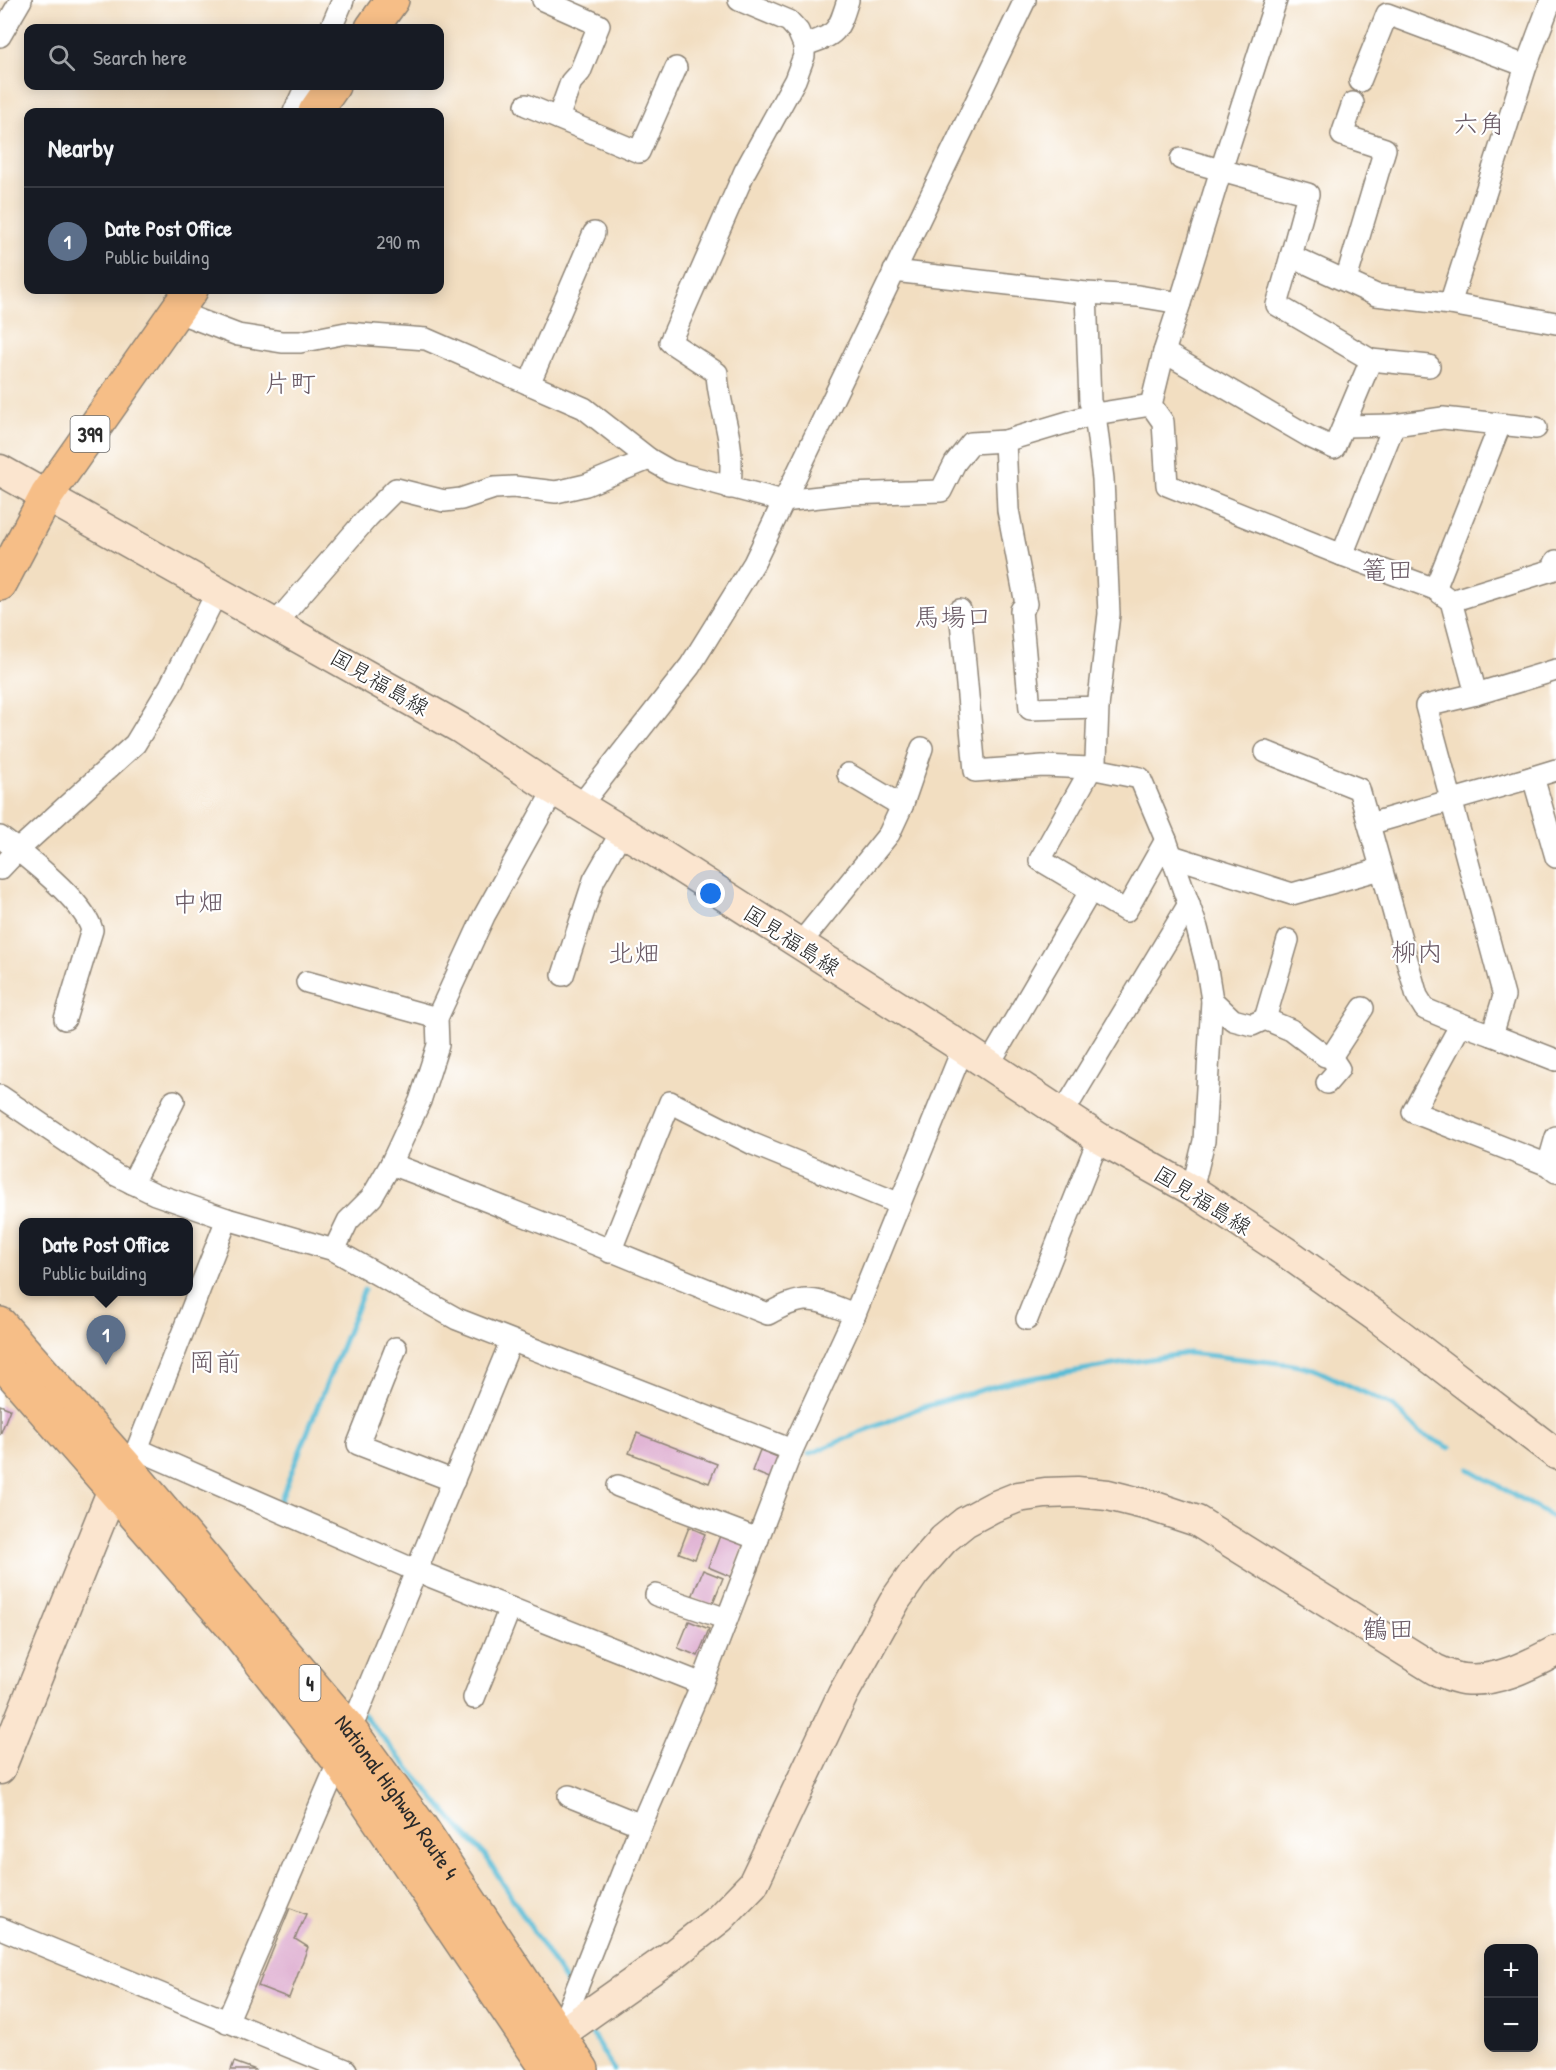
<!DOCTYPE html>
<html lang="en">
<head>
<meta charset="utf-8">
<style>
  :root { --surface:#171b24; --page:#242831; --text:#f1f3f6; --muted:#9ea1a6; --line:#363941; --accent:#c8321e }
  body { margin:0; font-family:"Patrick Hand","Klee One",sans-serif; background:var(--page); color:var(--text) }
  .controls { position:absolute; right:18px; bottom:18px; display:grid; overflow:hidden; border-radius:12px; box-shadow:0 3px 15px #0003 }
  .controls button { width:54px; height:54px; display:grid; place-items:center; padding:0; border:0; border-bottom:2px solid var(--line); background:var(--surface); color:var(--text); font:30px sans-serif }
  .you { position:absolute; left:711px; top:894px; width:21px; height:21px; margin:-15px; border:4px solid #fff; border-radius:50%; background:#1a73e8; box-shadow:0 0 0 9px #1a73e833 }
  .badge { display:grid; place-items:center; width:39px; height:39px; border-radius:50%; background:var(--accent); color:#fff; font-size:20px; font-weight:700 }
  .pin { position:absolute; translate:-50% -50px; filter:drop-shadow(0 2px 3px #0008) }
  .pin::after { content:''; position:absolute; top:32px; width:21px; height:18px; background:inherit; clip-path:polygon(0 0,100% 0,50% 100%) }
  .popup { position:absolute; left:19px; top:1218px; width:174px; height:78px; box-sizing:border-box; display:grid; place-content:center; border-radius:12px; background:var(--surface); filter:drop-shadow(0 2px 4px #0005); font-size:20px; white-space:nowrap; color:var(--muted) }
  .popup b { font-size:22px; color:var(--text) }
  .popup::after { content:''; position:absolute; left:50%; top:100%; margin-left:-12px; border:12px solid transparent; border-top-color:var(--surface) }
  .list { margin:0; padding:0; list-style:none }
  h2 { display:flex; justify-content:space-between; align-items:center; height:78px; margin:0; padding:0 24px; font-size:26px }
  h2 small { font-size:20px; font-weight:400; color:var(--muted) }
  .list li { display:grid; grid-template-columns:39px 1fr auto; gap:18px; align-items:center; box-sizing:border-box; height:108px; padding:0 24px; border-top:2px solid var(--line) }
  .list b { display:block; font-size:22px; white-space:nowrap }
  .list p { margin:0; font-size:20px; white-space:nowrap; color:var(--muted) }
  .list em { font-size:20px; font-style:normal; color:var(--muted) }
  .icon { flex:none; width:33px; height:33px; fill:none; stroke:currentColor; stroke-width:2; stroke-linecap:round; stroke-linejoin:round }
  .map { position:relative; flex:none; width:1556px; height:2070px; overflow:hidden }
  .search { position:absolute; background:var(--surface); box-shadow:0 3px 15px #0003; left:24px; top:24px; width:420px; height:66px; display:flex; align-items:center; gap:15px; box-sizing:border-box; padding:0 21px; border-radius:12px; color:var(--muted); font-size:22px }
  .panel { position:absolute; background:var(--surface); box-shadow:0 3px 15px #0003; left:24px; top:108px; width:420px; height:186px; border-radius:12px }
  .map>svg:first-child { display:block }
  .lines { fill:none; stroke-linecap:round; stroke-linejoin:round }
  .stream { stroke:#58bcd6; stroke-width:5 }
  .building { fill:#dfb0d2 }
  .street-casing { stroke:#8e8476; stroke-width:24 }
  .secondary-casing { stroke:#8e8476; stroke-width:33 }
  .highway-casing { stroke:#8e8476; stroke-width:36 }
  .street { stroke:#fff; stroke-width:21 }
  .secondary { stroke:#fbe5cf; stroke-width:30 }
  .highway { stroke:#f6be87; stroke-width:33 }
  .labels { text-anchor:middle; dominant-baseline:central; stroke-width:4.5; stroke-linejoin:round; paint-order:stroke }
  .shield { fill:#fff; stroke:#6b6b6b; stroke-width:1.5 }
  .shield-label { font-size:21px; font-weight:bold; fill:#2b2b2b }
  .street-label { font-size:22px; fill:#2b2b2b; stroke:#fff }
  .quarter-label { font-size:26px; fill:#6a5a65; stroke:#fff }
</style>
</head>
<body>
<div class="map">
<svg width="1556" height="2070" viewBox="0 0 1556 2070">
  <rect width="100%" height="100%" fill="#fff"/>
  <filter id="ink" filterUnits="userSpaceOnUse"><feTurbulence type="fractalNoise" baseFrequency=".0167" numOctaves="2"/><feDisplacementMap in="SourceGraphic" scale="12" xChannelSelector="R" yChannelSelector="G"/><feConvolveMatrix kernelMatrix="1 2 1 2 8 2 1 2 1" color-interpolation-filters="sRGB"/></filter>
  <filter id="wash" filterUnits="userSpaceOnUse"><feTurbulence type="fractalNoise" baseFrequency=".008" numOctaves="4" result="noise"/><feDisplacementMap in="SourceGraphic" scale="24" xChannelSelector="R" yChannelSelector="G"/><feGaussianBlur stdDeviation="1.35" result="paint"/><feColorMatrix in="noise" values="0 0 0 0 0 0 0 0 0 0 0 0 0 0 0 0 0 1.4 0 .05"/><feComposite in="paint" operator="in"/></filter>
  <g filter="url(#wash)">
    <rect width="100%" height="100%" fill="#f2dec1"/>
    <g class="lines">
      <!-- stream -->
      <g class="stream">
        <polyline points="809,1454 917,1409 1012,1381 1188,1353 1288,1364 1314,1369 1393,1406 1420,1433 1450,1448"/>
        <polyline points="1469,1469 1556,1519"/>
        <polyline points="278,1506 364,1290"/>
        <polyline points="363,1714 461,1830 485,1855 568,1986"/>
        <polyline points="588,2027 614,2070"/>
      </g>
    </g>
    <g id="blocks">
      <!-- building -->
      <g class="building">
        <polygon points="0,1405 10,1409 0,1435"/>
        <polygon points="637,1433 717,1464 709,1483 629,1453"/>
        <polygon points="760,1450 780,1458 772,1479 752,1471"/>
        <polygon points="689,1527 705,1534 695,1559 679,1553"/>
        <polygon points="721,1533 745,1543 732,1577 708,1567"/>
        <polygon points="703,1570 723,1578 712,1605 692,1597"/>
        <polygon points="689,1621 709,1629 698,1656 678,1648"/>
        <polygon points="290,1908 306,1914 295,1939 308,1947 289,1998 258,1986"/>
        <polygon points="234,2062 256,2070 231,2070"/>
      </g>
    </g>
  </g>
  <g filter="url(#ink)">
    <use href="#blocks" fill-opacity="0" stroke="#8e8476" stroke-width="1.5"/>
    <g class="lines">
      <defs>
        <g id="street">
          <polyline points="543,0 599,25 580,72 571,82 558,118"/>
          <polyline points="331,28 343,0"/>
          <polyline points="0,36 21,0"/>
          <path d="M804,45c33,-10 34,-13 44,-45"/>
          <polyline points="1360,81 1387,14 1526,66"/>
          <polyline points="526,105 639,152 676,68"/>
          <polyline points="294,112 306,86"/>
          <polyline points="1181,159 1221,170 1276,0"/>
          <polyline points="1291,256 1277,305 1371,360 1429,366"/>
          <polyline points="894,271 1086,293 1138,296 1180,303 1221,170 1308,194 1291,256 1376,295 1450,304 1556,323"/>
          <polyline points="1346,280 1385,149 1342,135 1353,103"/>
          <polyline points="1450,304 1526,66 1551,0"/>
          <polyline points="175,311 238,335 282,342 300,342 346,333 426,339 584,408 649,459 670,471 783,501 847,494 941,491 955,463 971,443 1005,441 1095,414 1151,405 1163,422 1167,485 1342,555 1435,589 1451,601 1476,694"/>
          <polyline points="1164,352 1310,437 1334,448 1371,360"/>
          <polyline points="529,384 594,233"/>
          <polyline points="1151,405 1164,352 1180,303"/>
          <polyline points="1344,426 1394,425"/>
          <polyline points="1005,441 1008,510 1026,604 1021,610 1030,709 1098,707 1109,614 1103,479 1095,414 1090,402 1086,293"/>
          <path d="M730,488c1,-14 2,-28 0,-42 -3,-25 -12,-48 -13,-73l-47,-31 75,-171 50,-91 9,-24v-11l-6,-14 -9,-10 -50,-21"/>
          <polyline points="1342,555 1394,425 1443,418 1536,428"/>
          <polyline points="1435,589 1500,425"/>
          <polyline points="1451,601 1552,570 1556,561"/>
          <polyline points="960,610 975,771 1043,766 1090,768 1140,778 1166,840 1197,928 1206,963 1212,1000 1204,1141 1192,1190"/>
          <polyline points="276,623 368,517 396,489 444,501 461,499 494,488 514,487 556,492 586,485 649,459"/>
          <polyline points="1556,670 1476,694 1426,706 1504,996 1492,1035 1461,1024 1413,1112 1548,1165 1556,1172"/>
          <polyline points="1098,707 1096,760 1040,860 1126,911 1166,840"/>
          <polyline points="1266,752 1359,789 1417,996 1425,1009 1461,1024"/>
          <polyline points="1556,770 1533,777 1556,857"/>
          <polyline points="848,774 902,806"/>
          <polyline points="580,806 690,666 754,563 1025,0"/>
          <polyline points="1369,824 1533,777"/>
          <path d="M0,837c25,18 84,64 92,93l-27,89"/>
          <polyline points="1172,856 1292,894 1381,869"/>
          <polyline points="0,869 18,850 135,744 170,686 217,592"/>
          <polyline points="799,945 889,834 902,806 922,748"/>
          <polyline points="563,975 594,880 622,831"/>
          <polyline points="307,982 437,1018"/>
          <polyline points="1212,1000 1233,1020 1252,1025 1265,1019 1291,1030 1325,1056 1331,1057 1363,1008"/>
          <polyline points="1265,1019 1288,940"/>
          <polyline points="1492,1035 1556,1060"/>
          <polyline points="988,1066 1091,890"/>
          <polyline points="1327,1083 1339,1069 1331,1057"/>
          <polyline points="0,1096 116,1175 155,1194 227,1219 334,1250 457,1319 792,1450"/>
          <polyline points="1063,1113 1189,904"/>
          <path d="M391,1164c127,47 251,100 377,150 40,-23 47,-14 87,0"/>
          <polyline points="1548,1165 1556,1137"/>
          <polyline points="132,1183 174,1101"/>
          <polyline points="334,1250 348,1221 372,1197 391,1164 420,1101 438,1045 437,1018 484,916 554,790"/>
          <polyline points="610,1252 670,1102 753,1144 900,1204"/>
          <polyline points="1027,1319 1099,1138"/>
          <polyline points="396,1348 358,1444 454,1481"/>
          <polyline points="137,1449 417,1571 702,1684"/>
          <polyline points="132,1462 227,1219"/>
          <polyline points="618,1486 758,1539"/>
          <polyline points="656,1595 727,1619"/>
          <polyline points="474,1698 510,1608"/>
          <polyline points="347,1726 356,1717 511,1341"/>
          <polyline points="569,1796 641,1825"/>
          <polyline points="0,1928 346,2070"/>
          <polyline points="227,2022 339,1761"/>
          <polyline points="558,2036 641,1825 702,1684 792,1450 855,1314 963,1048"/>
        </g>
        <g id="secondary">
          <polyline points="0,470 460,728 554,790 650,848 963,1048 1099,1138 1192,1190 1290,1255 1377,1317 1556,1454"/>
          <polyline points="0,1769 113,1489"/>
          <path d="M559,2035l115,-81 46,-36 33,-34 90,-190 53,-95 19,-27 29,-33 21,-17 28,-15 25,-10 27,-4 32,-1 31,3 44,11 45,15 239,149c8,3 18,8 27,9 32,4 65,-13 93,-28"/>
        </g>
        <g id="highway">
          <polyline points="372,28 392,0"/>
          <polyline points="315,112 333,86"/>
          <polyline points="0,584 47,495 191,290"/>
          <path id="s1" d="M0,1324l129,146 218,256 73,100 162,244"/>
          <polyline points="0,1360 239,1634 339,1761 548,2070"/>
        </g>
      </defs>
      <!-- street casing -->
      <use href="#street" class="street-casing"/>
      <!-- secondary casing -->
      <use href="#secondary" class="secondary-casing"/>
      <!-- highway casing -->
      <use href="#highway" class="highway-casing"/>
      <!-- street -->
      <use href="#street" class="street"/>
      <!-- secondary -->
      <use href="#secondary" class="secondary"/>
      <!-- highway -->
      <use href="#highway" class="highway"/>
    </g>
  </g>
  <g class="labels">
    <!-- shield labels -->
    <g class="shield">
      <rect x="70.5" y="416" width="39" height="36" rx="4.5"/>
      <rect x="299.5" y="1665" width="21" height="36" rx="4.5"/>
    </g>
    <g class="shield-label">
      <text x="90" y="434">399</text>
      <text x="310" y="1683">4</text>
    </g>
    <!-- street labels -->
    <g class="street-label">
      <text transform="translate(380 682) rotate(30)">国見福島線</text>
      <text transform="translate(792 940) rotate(33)">国見福島線</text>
      <text transform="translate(1203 1200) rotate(32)">国見福島線</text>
      <text stroke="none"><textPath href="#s1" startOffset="618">National Highway Route 4</textPath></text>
    </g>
    <!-- quarter labels -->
    <g class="quarter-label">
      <text x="1479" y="123">六角</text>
      <text x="290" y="382">片町</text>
      <text x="1387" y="569">篭田</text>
      <text x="953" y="616">馬場口</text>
      <text x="198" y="901">中畑</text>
      <text x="1417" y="951">柳内</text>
      <text x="634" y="952">北畑</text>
      <text x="215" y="1361">岡前</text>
      <text x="1388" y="1628">鶴田</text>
    </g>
  </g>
</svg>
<div class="controls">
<button>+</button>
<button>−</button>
</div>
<div class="you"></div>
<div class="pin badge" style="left:106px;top:1365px;background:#5c6f8a">1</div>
<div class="popup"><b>Date Post Office</b>Public building</div>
<div class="search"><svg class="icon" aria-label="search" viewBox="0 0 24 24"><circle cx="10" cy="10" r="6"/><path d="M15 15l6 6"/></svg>Search here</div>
<section class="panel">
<h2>Nearby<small></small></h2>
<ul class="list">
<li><span class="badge" style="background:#5c6f8a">1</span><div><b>Date Post Office</b><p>Public building</p></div><em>290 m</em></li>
</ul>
</section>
</div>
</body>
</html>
